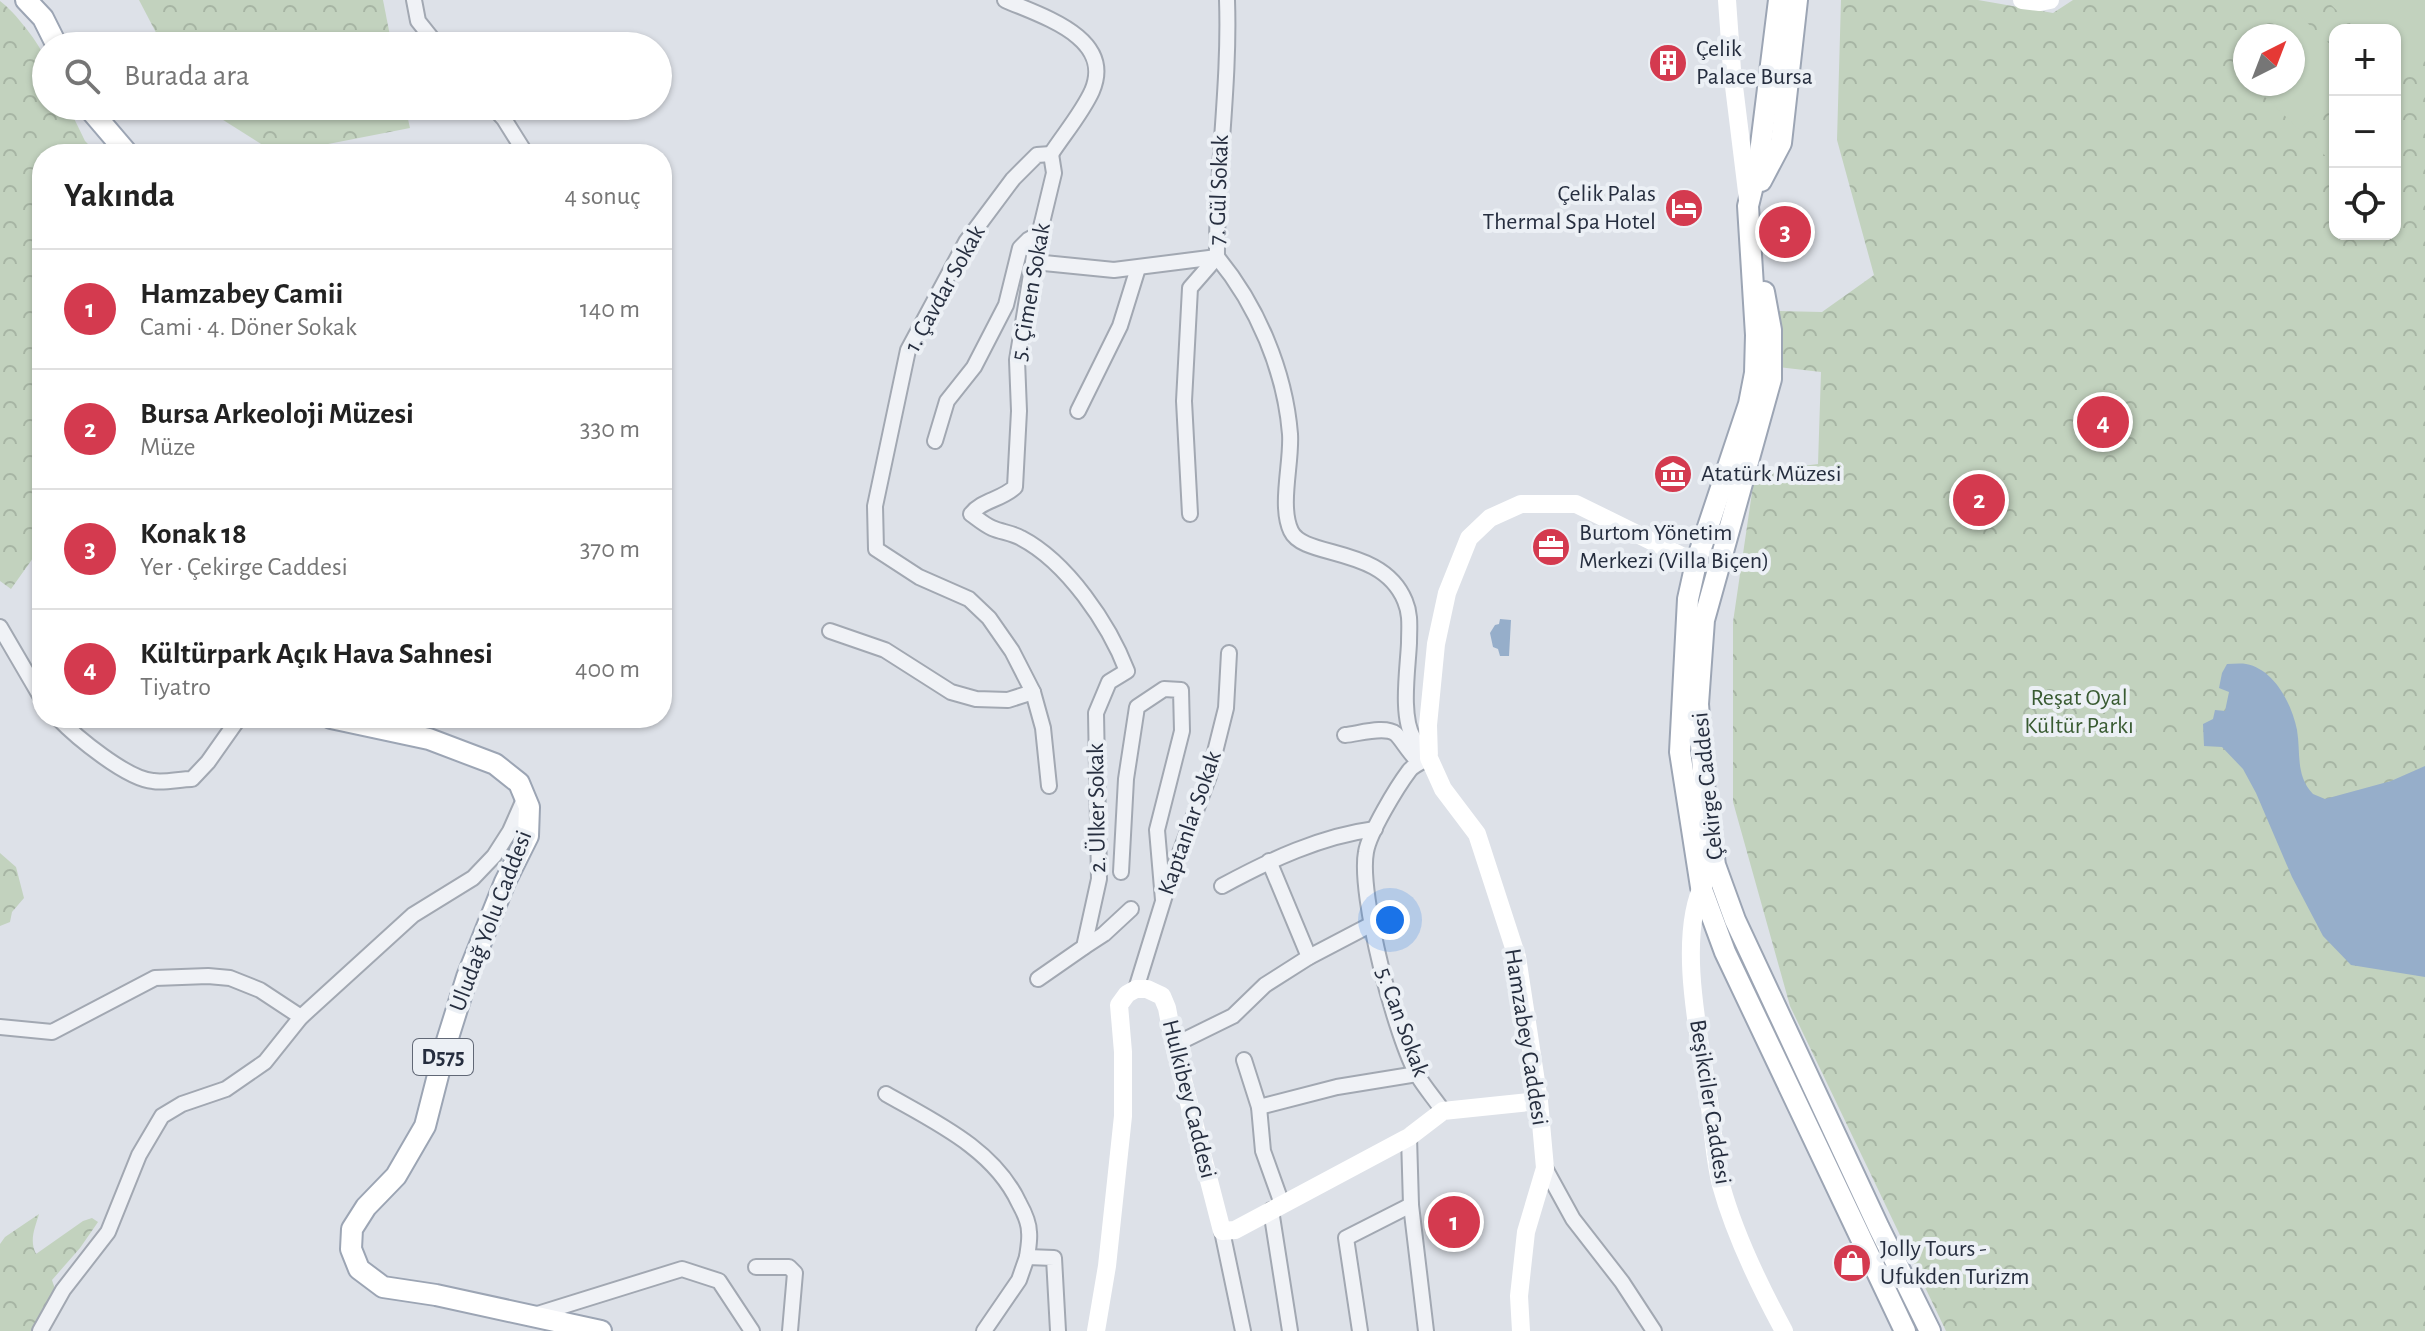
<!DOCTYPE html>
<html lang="tr">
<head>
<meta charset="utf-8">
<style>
  :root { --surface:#fff; --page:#f6f6f6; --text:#222; --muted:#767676; --line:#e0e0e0; --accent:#d43a4f }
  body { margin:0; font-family:"Alegreya Sans",sans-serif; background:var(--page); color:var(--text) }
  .controls { position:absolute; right:24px; top:24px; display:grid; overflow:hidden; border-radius:16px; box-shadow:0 2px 6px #0004 }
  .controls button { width:72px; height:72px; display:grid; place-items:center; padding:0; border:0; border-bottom:2px solid var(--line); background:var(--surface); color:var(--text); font:40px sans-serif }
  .compass { position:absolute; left:2233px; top:24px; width:72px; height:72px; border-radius:50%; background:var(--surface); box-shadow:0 2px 6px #0004; rotate:42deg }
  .you { position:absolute; left:1390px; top:920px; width:28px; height:28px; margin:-20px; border:6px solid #fff; border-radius:50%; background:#1a73e8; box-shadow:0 0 0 12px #1a73e833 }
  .badge { display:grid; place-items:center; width:52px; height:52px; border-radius:50%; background:var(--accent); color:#fff; font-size:26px; font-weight:700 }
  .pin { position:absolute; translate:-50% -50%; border:4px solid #fff; box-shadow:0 2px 8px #0006 }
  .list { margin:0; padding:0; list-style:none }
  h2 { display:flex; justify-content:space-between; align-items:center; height:104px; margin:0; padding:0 32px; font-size:34px }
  h2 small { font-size:26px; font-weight:400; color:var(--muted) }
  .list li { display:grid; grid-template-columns:52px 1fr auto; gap:24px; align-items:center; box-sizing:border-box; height:120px; padding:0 32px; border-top:2px solid var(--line) }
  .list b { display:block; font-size:30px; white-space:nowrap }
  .list p { margin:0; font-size:26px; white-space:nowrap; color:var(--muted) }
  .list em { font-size:26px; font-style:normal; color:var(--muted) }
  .icon { flex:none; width:44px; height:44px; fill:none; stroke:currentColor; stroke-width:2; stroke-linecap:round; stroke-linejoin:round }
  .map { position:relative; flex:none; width:2425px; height:1331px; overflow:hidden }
  .search { position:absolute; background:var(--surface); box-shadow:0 2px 6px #0004; left:32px; top:32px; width:640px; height:88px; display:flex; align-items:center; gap:20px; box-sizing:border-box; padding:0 28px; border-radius:44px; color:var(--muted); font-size:30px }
  .panel { position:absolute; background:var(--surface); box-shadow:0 2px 6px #0004; left:32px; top:144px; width:640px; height:584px; border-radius:32px }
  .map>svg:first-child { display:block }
  .forest { fill:url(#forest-crowns); fill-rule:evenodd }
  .garden { fill:#c2d2be }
  .water { fill:#96aeca }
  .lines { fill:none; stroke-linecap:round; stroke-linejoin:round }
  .street-casing { stroke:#a2a8b2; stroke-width:18 }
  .primary-casing { stroke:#9ca5b4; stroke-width:24 }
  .street { stroke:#f0f2f6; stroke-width:14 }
  .secondary { stroke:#fff; stroke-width:18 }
  .primary { stroke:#fff; stroke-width:20 }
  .labels { text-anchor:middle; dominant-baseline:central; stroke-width:8; stroke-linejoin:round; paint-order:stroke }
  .shield { fill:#ecf0f5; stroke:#616876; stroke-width:2 }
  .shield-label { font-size:22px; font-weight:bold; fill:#262e3f }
  .poi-label { font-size:24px; fill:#262e3f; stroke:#ecf0f5; text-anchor:start }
  .street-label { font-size:24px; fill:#262e3f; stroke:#ecf0f5 }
  .park-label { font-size:24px; fill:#395b32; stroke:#ecf0f5 }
</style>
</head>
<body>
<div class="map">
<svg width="2425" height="1331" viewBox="0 0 2425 1331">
  <defs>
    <pattern id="forest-crowns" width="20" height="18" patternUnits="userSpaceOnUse" patternTransform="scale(2)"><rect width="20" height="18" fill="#c2d2be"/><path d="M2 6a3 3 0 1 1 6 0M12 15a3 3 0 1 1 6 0" fill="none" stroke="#a7b5a4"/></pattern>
  </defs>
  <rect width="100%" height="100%" fill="#dde1e8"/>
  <!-- forest -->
  <g class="forest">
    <polygon points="139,0 383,0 392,46 163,46"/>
    <path d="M1841,0h137l75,13 20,-13h352v1331h-479l-156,-325 -57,-204v-180l22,-150 63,-8 3,-92 -43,-5 -2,-56 46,1 52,-37 -37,-135zM2335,30h60v204h-60zM2245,36h48v48h-48z"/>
    <path d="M0,1c14,10 41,44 46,60 3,13 0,31 0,45h22l17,35 13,13h-56v400l-9,4 -22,31 -11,-8z"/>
    <polygon points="201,106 405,106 410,128 277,154"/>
    <polygon points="0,853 16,867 24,898 12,912 10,922 0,926"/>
    <path d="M39,1214c-4,14 -10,26 -3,40l47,-33 9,-3 6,4 -18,26 -28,32 4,12 -24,39h-32v-87l5,-7z"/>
  </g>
  <!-- garden -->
  <g class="garden">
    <polygon points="2326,0 2421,0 2425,4 2425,43 2399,70 2395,66 2395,30 2357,30"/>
    <polygon points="2301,17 2335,49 2335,93 2300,130 2251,84 2293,84 2293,36 2283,36"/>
    <polygon points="2335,124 2335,165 2315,146"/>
  </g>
  <!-- water -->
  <g class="water">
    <polygon points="1500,619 1511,620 1509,656 1500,656 1498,649 1493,647 1490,633 1495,625 1499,624"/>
    <path d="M2227,664c6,0 13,-1 19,0 28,5 46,40 51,66 4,23 -2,45 16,64l12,5 66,-18 34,-15v211l-74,-12 -28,-29 -31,-59 -36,-84 -13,-24 -21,-22 -18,-1 -1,-22 10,-5 2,-9 10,1 4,-19 -10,-4 3,-15z"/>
  </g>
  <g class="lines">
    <defs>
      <g id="street">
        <polyline points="414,0 418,21 438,46"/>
        <path d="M1005,0c36,16 110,37 87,91 -10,22 -28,43 -41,63"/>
        <polyline points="492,106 504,119 526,154"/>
        <path d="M1034,256l10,7 70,7 103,-13c40,48 68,114 73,177 2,28 -11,72 1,97 13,28 91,14 114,70 6,14 4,27 4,42 -1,25 -9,74 5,96 4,7 10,13 15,19"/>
        <polyline points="1078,411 1120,326 1138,268"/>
        <polyline points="935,441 947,401 974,367 1006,305 1020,248 1028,240 1039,234"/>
        <path d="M1190,514l-6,-113 6,-113 27,-31c-1,-86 13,-171 10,-257"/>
        <polyline points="0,627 42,699"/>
        <polyline points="830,631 885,650 951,692 976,699 1008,700 1033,692"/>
        <path d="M58,718c18,19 69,61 95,63 12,2 27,-2 39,-2l16,-17 31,-44"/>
        <path d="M1345,735c13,-1 40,-10 51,-1 6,6 12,17 20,25l12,-1"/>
        <path d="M1429,758c-7,4 -16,7 -20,13 -12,16 -40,62 -43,81 -8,42 30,187 52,224 7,12 17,23 25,35"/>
        <polyline points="1049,786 1043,728 1033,692 1012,651 989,618 969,599 919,577 876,549 875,506 908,350 966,242 1013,179 1037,155 1051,154"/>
        <polyline points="1269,861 1309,957"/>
        <polyline points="1121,872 1126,779 1137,707 1164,689 1181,690 1182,731 1157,830 1163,900"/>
        <path d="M1222,886c48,-26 99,-50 153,-57"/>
        <polyline points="1084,947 1104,934 1131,909"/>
        <path d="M1038,979l46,-32 15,-68 -3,-166 13,-31 18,-11c-18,-47 -60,-109 -106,-133 -9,-5 -20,-6 -29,-10 -7,-3 -14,-9 -21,-14 11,-14 30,-14 44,-27l4,-76 -2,-51 17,-104 20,-83 -3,-19"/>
        <polyline points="1136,989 1169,882 1209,776 1226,708 1229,653"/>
        <polyline points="0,1027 52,1032 155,978 208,976 230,978 260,990 301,1017"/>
        <polyline points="1174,1045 1233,1016 1265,985 1309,957 1372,924"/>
        <polyline points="1244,1060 1259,1107 1263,1151 1282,1204"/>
        <path d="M886,1094c49,28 108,55 133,109 5,9 10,19 10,29 1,8 -1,17 -2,25"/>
        <polyline points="1259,1107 1337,1087 1417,1074"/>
        <polyline points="1409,1137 1411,1205 1426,1331"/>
        <polyline points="1545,1168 1573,1219 1622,1282 1654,1331"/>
        <polyline points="1271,1210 1290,1331"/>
        <polyline points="1222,1231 1243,1331"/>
        <polyline points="756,1267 789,1267 795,1273 790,1331"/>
        <polyline points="531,1316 682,1269 719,1281 752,1331"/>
        <polyline points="40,1331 63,1290 108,1232 139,1155 162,1116 182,1104 226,1089 265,1062 301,1017 413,915 473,878 494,856 510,831 525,797"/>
        <polyline points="984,1331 1019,1280 1027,1257 1054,1258 1058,1331"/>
        <polyline points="1360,1331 1346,1238 1411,1205"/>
      </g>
      <g id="primary">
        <polyline points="26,0 43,18 57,46"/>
        <polyline points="1779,0 1759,161 1748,206 1756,335 1755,373 1749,404 1696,563 1688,599 1680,752 1701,887 1725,952 1905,1331"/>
        <polyline points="87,106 128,154"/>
        <polyline points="1761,181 1781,143 1797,0"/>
        <polyline points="1764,292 1771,330 1771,379 1704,620 1698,704 1704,784 1715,865 1735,920 1879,1228 1930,1331"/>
        <polyline points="331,718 429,739 495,764 519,783 529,807 528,836 505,882 467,977 446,1044 425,1126 396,1176 366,1207 352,1229 351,1249 359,1269 383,1287 436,1295 601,1331"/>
      </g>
    </defs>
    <!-- street casing -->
    <use href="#street" class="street-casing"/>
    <!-- primary casing -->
    <use href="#primary" class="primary-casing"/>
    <!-- street -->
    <use href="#street" class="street"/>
    <!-- secondary -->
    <g class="secondary">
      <polyline points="1727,0 1732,70 1748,200"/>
      <polyline points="2022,0 2040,2 2050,0"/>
      <path d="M1704,883c-28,54 -4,158 5,217 4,28 5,58 12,85 14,51 38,100 63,146"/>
      <polyline points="1096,1331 1107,1266 1123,1116 1123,1052 1119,1005 1127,994 1136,989 1147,989 1162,996 1167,1008 1174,1045 1222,1231 1235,1230 1409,1137 1443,1111 1539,1101"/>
      <polyline points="1521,1331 1519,1296 1526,1232 1545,1168 1539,1101 1517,957 1477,834 1443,789 1429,758 1428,725 1436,644 1447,593 1469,538 1490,518 1521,504 1576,504 1696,563"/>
    </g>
    <!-- primary -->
    <use href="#primary" class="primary"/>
  </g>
  <!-- icons -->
  <defs>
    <symbol id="building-disc" viewBox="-11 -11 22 22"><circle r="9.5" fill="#d43a4f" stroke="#ecf0f5"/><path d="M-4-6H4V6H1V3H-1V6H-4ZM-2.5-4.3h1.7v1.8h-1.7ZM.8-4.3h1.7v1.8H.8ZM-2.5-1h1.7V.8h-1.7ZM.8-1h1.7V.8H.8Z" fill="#fff"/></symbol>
    <symbol id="hotel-disc" viewBox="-11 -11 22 22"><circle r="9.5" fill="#d43a4f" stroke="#ecf0f5"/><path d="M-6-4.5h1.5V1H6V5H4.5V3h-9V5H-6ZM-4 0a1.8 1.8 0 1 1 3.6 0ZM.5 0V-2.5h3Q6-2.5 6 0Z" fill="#fff"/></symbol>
    <symbol id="museum-disc" viewBox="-11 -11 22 22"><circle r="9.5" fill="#d43a4f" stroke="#ecf0f5"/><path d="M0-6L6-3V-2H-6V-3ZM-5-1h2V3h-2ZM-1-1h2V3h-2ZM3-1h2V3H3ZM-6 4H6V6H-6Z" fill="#fff"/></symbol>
    <symbol id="office-disc" viewBox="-11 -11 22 22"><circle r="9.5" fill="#d43a4f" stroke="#ecf0f5"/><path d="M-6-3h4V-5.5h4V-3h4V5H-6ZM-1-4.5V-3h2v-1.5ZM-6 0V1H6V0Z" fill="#fff"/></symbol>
    <symbol id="shop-disc" viewBox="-11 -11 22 22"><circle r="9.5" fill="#d43a4f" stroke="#ecf0f5"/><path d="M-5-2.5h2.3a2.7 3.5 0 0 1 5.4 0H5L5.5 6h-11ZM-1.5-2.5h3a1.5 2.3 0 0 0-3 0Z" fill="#fff"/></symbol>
  </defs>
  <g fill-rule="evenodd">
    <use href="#building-disc" x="1646" y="41" width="44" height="44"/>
    <use href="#hotel-disc" x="1662" y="186" width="44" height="44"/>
    <use href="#museum-disc" x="1651" y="452" width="44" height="44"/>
    <use href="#office-disc" x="1529" y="525" width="44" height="44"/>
    <use href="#shop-disc" x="1830" y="1241" width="44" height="44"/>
  </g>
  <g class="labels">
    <!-- shield labels -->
    <rect class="shield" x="413" y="1039" width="60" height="36" rx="6"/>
    <g class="shield-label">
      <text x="443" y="1057">D575</text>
    </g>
    <!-- poi labels -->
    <g class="poi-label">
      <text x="1696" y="49">Çelik<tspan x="1696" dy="28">Palace Bursa</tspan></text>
      <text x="1656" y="194" text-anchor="end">Çelik Palas<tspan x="1656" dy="28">Thermal Spa Hotel</tspan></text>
      <text x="1701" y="474">Atatürk Müzesi</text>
      <text x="1579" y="533">Burtom Yönetim<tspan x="1579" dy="28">Merkezi (Villa Biçen)</tspan></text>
      <text x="1880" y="1249">Jolly Tours -<tspan x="1880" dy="28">Ufukden Turizm</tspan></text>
    </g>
    <!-- street labels -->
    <g class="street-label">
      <text transform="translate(1219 190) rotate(-88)">7. Gül Sokak</text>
      <text transform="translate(945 289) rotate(-61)">1. Çavdar Sokak</text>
      <text transform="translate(1031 292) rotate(-80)">5. Çimen Sokak</text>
      <text transform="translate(1708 786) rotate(-96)">Çekirge Caddesi</text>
      <text transform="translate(1097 808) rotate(-91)">2. Ülker Sokak</text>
      <text transform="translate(1190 823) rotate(-71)">Kaptanlar Sokak</text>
      <text transform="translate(491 921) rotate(-69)">Uludağ Yolu Caddesi</text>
      <text transform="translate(1402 1022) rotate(70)">5. Can Sokak</text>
      <text transform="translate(1526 1037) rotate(81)">Hamzabey Caddesi</text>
      <text transform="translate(1189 1099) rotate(76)">Hulkibey Caddesi</text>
      <text transform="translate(1710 1102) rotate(81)">Beşikciler Caddesi</text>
    </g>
    <!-- park labels -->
    <g class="park-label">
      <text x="2079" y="698">Reşat Oyal<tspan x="2079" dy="28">Kültür Parkı</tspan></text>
    </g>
  </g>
</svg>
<div class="controls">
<button>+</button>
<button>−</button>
<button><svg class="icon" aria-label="locate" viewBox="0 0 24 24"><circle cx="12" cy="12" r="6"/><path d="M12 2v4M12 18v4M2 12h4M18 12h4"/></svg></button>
</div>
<svg class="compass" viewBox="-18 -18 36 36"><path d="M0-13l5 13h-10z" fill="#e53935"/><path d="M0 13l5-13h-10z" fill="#767676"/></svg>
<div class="you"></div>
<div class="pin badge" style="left:1454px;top:1222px">1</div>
<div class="pin badge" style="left:1979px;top:500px">2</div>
<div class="pin badge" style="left:1785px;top:232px">3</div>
<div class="pin badge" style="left:2103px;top:422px">4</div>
<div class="search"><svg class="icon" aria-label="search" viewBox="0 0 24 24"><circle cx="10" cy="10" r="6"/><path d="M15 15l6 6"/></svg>Burada ara</div>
<section class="panel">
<h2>Yakında<small>4 sonuç</small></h2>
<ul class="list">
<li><span class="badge">1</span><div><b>Hamzabey Camii</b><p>Cami · 4. Döner Sokak</p></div><em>140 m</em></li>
<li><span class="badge">2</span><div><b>Bursa Arkeoloji Müzesi</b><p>Müze</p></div><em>330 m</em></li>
<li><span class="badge">3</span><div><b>Konak 18</b><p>Yer · Çekirge Caddesi</p></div><em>370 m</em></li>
<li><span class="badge">4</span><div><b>Kültürpark Açık Hava Sahnesi</b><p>Tiyatro</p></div><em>400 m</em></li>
</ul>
</section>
</div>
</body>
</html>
